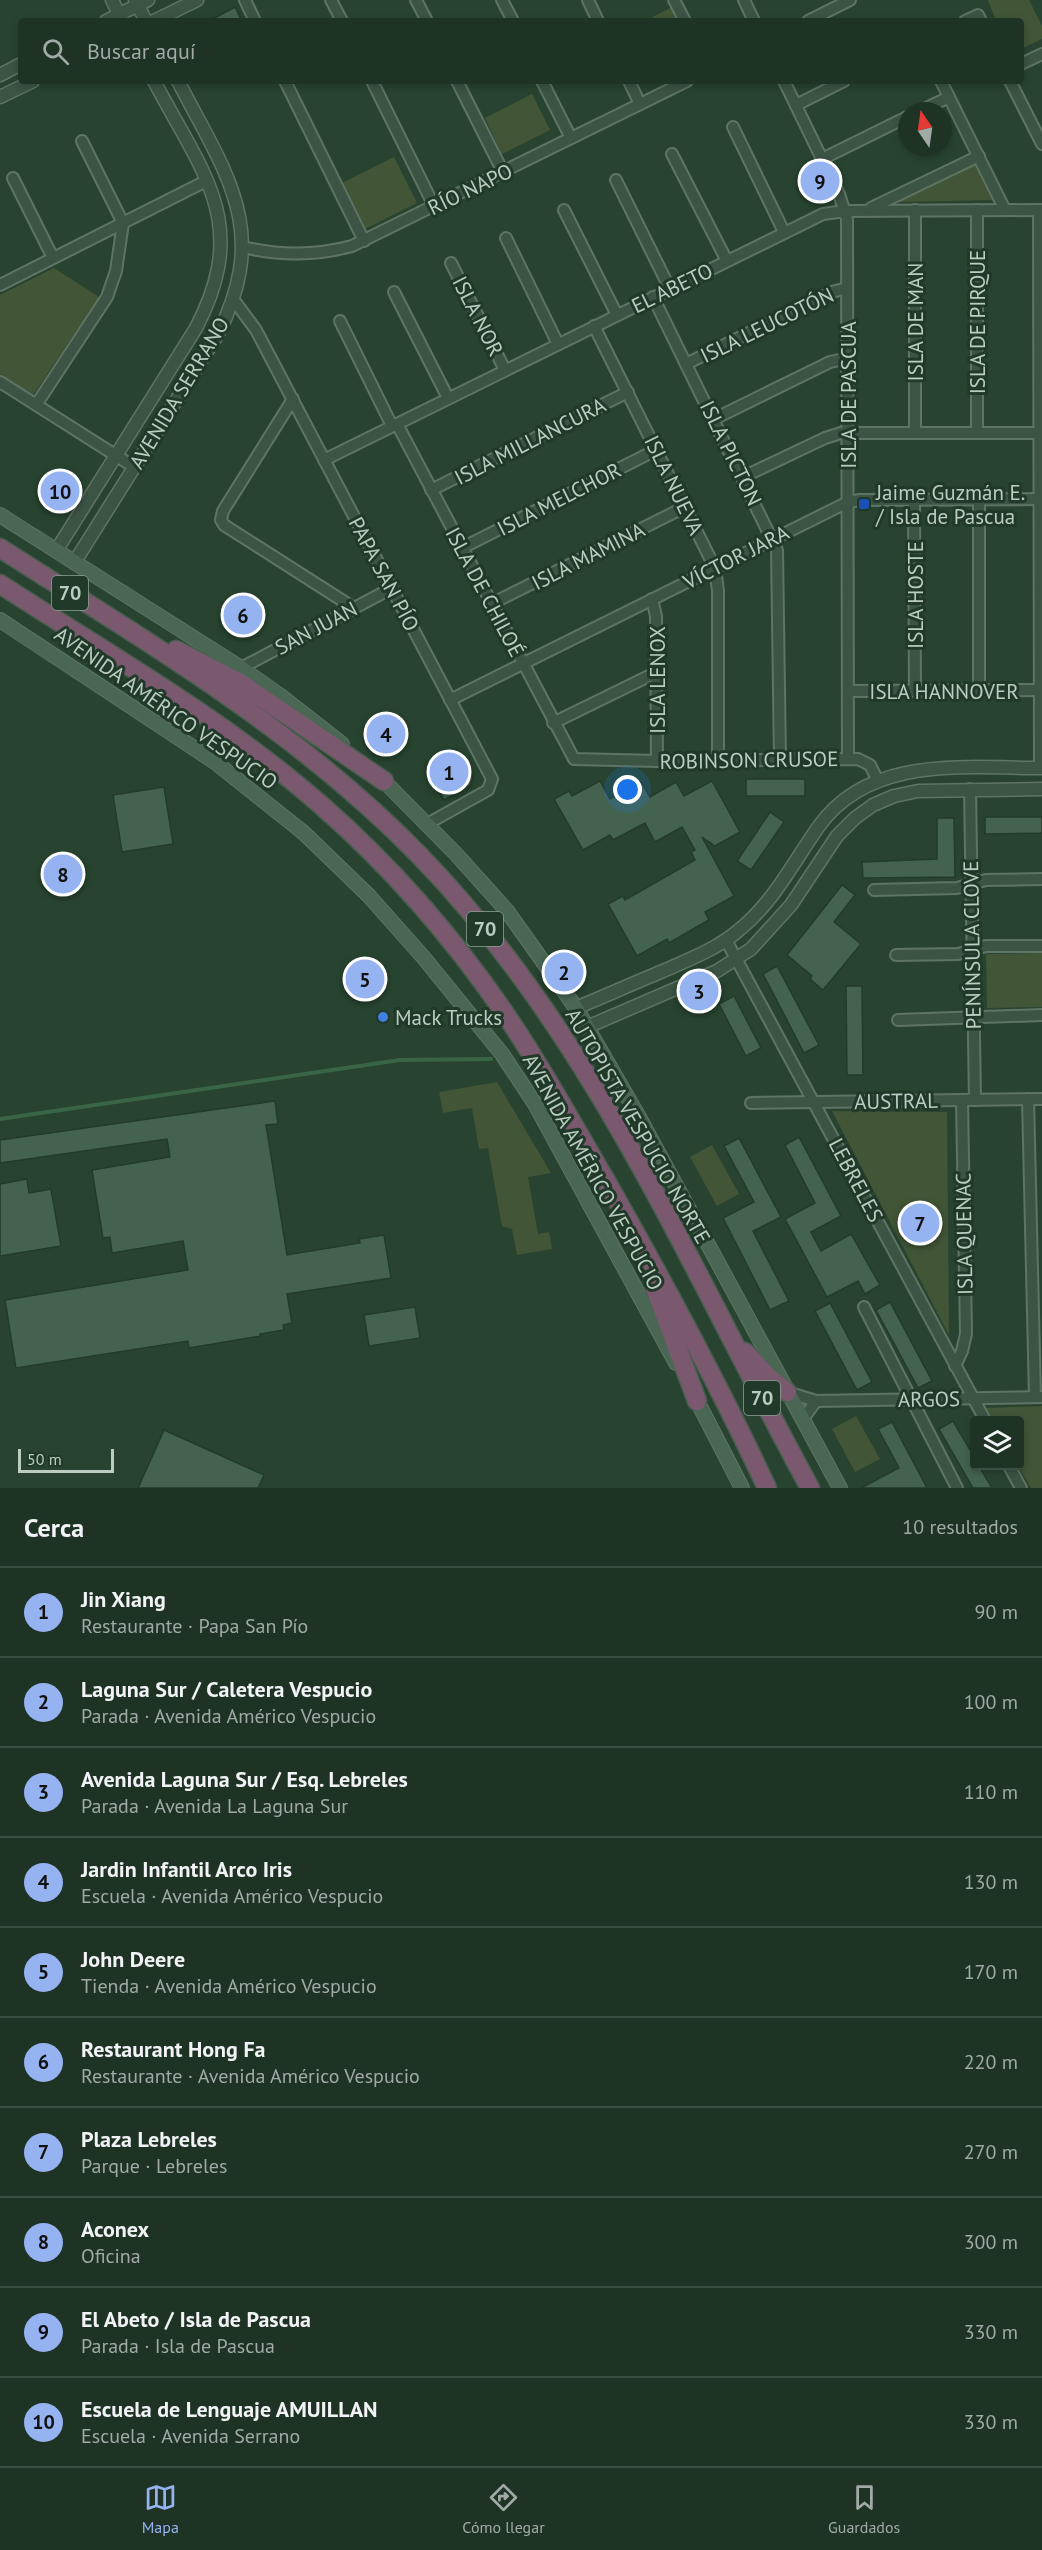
<!DOCTYPE html>
<html lang="es">
<head>
<meta charset="utf-8">
<style>
  :root { --surface:#1e3324; --page:#263b2c; --text:#f1f3f6; --muted:#a1aaa6; --line:#3c4e41; --accent:#95b2f1 }
  body { margin:0; font-family:"PT Sans",sans-serif; background:var(--page); color:var(--text) }
  .controls { position:absolute; right:18px; bottom:18px; display:grid; overflow:hidden; border-radius:6px; box-shadow:0 3px 9px #0003 }
  .controls button { width:54px; height:54px; display:grid; place-items:center; padding:0; border:0; border-bottom:2px solid var(--line); background:var(--surface); color:var(--text); font:30px sans-serif }
  .compass { position:absolute; left:898px; top:102px; width:54px; height:54px; border-radius:50%; background:var(--surface); box-shadow:0 3px 9px #0003; rotate:347deg }
  .scale { position:absolute; left:18px; bottom:15px; width:96px; box-sizing:border-box; padding-left:6px; border:3px solid #bacdc0; border-top:0; font-size:16px; line-height:21px; white-space:nowrap; color:#bacdc0; -webkit-text-stroke:4px #203928; paint-order:stroke }
  .you { position:absolute; left:628px; top:790px; width:21px; height:21px; margin:-15px; border:4px solid #fff; border-radius:50%; background:#1a73e8; box-shadow:0 0 0 9px #1a73e833 }
  .badge { display:grid; place-items:center; width:39px; height:39px; border-radius:50%; background:var(--accent); color:#111; font-size:20px; font-weight:700 }
  .pin { position:absolute; translate:-50% -50%; border:3px solid #fff; box-shadow:0 2px 6px #0006 }
  .list { margin:0; padding:0; list-style:none }
  h2 { display:flex; justify-content:space-between; align-items:center; height:78px; margin:0; padding:0 24px; font-size:26px }
  h2 small { font-size:20px; font-weight:400; color:var(--muted) }
  .list li { display:grid; grid-template-columns:39px 1fr auto; gap:18px; align-items:center; box-sizing:border-box; height:90px; padding:0 24px; border-top:2px solid var(--line) }
  .list b { display:block; font-size:22px; white-space:nowrap }
  .list p { margin:0; font-size:20px; white-space:nowrap; color:var(--muted) }
  .list em { font-size:20px; font-style:normal; color:var(--muted) }
  .icon { flex:none; width:33px; height:33px; fill:none; stroke:currentColor; stroke-width:2; stroke-linecap:round; stroke-linejoin:round }
  .map { position:relative; flex:none; width:1042px; height:1488px; overflow:hidden }
  .search { position:absolute; background:var(--surface); box-shadow:0 3px 9px #0003; left:18px; right:18px; top:18px; height:66px; display:flex; align-items:center; gap:15px; box-sizing:border-box; padding:0 21px; border-radius:6px; color:var(--muted); font-size:22px }
  .sheet { height:978px; background:var(--surface) }
  nav { display:flex; justify-content:space-around; align-items:center; box-sizing:border-box; height:84px; border-top:2px solid var(--line); background:var(--surface); font-size:16px; color:var(--muted) }
  nav a { display:grid; justify-items:center; gap:3px }
  nav .on { color:var(--accent) }
  .map>svg:first-child { display:block }
  .green { fill:#425537 }
  .lines { fill:none; stroke-linecap:round; stroke-linejoin:round }
  .stream { stroke:#376546; stroke-width:4 }
  .building { fill:#44634e; stroke:#233b2a; stroke-width:1.5 }
  .minor-casing { stroke:#5e7464; stroke-width:14 }
  .tertiary-casing { stroke:#5e7464; stroke-width:15 }
  .secondary-casing { stroke:#5e7464; stroke-width:16 }
  .motorway-casing { stroke:#475e4e; stroke-width:21 }
  .minor { stroke:#3c5444; stroke-width:10 }
  .tertiary { stroke:#3c5444; stroke-width:12 }
  .secondary { stroke:#4a6754; stroke-width:14 }
  .motorway { stroke:#7a596f; stroke-width:18 }
  .transit-dot { fill:#1a4fb4; stroke:#203928; stroke-width:2 }
  .shop-dot { fill:#3f7fe0; stroke:#203928; stroke-width:2 }
  .labels { text-anchor:middle; dominant-baseline:central; stroke-width:6; stroke-linejoin:round; paint-order:stroke }
  .shield { fill:#203928; stroke:#8ca192; stroke-width:1.5 }
  .shield-label { font-size:20px; font-weight:bold; fill:#bacdc0 }
  .street-label { font-size:21px; fill:#bacdc0; stroke:#203928 }
  .poi-label { font-size:21px; fill:#bacdc0; stroke:#203928; text-anchor:start }
</style>
</head>
<body>
<div class="map">
<svg width="1042" height="1488" viewBox="0 0 1042 1488">
  <rect width="100%" height="100%" fill="#284430"/>
  <!-- green -->
  <g class="green">
    <polygon points="988,0 1029,0 1042,26 1042,39 1021,49 1021,21 996,21"/>
    <polygon points="672,7 679,21 645,21"/>
    <polygon points="532,94 550,130 502,154 485,118"/>
    <polygon points="394,157 417,203 365,229 342,183"/>
    <polygon points="976,162 995,200 899,202"/>
    <polygon points="54,268 99,297 33,395 0,374 0,295"/>
    <polygon points="1042,953 1042,1007 987,1008 986,954"/>
    <polygon points="497,1082 551,1173 528,1177 538,1234 549,1232 552,1249 517,1255 512,1229 502,1226 488,1148 479,1149 472,1108 443,1113 439,1092"/>
    <polygon points="832,1111 947,1112 949,1335"/>
    <polygon points="712,1145 739,1194 717,1206 690,1157"/>
    <polygon points="1042,1406 1042,1488 1031,1488 1018,1466 1020,1420 992,1420 984,1408"/>
    <polygon points="856,1416 880,1459 855,1472 832,1429"/>
  </g>
  <g class="lines">
    <!-- stream -->
    <polyline class="stream" points="0,1119 400,1060 491,1059"/>
  </g>
  <!-- building -->
  <g class="building">
    <polygon points="235,7 242,21 209,21"/>
    <polygon points="238,599 259,612 248,630 227,617"/>
    <polygon points="457,749 473,778 470,786 444,800 425,766"/>
    <rect x="746" y="779" width="59" height="17"/>
    <polygon points="600,781 610,799 641,782 650,797 676,782 684,796 712,781 740,832 715,846 702,837 734,896 705,912 709,920 669,943 667,939 637,956 608,904 623,896 625,900 695,860 691,852 695,850 682,827 655,842 645,823 613,840 610,835 583,850 554,799 569,791 572,796"/>
    <polygon points="164,787 173,844 122,852 113,795"/>
    <polygon points="770,812 784,822 751,870 737,861"/>
    <polygon points="985,817 1042,817 1042,833 985,834"/>
    <polygon points="937,818 954,818 955,877 863,878 862,862 937,859"/>
    <polygon points="842,885 855,895 834,922 861,944 823,990 810,979 812,976 787,955"/>
    <polygon points="777,966 819,1045 804,1053 763,974"/>
    <polygon points="846,986 862,986 863,1075 847,1075"/>
    <polygon points="734,996 761,1048 746,1056 719,1004"/>
    <polygon points="275,1101 278,1124 266,1125 287,1255 360,1243 359,1239 384,1235 391,1278 287,1294 292,1323 283,1325 284,1330 260,1334 261,1336 189,1348 188,1341 16,1368 5,1300 188,1270 183,1241 112,1253 110,1237 103,1238 92,1170 170,1157 167,1139 0,1163 0,1140"/>
    <polygon points="799,1137 841,1216 811,1232 821,1251 851,1234 880,1285 865,1294 858,1281 827,1297 785,1219 815,1203 785,1145"/>
    <polygon points="739,1138 781,1217 753,1231 789,1301 770,1310 723,1218 754,1202 724,1146"/>
    <polygon points="27,1179 29,1193 51,1189 61,1246 0,1256 0,1184"/>
    <polygon points="890,1302 932,1381 918,1388 876,1310"/>
    <polygon points="830,1303 872,1382 857,1390 815,1311"/>
    <polygon points="415,1307 420,1338 369,1346 364,1315"/>
    <polygon points="953,1421 975,1458 975,1466 979,1466 992,1488 973,1488 939,1429"/>
    <polygon points="892,1422 927,1488 861,1488 899,1468 878,1429"/>
    <polygon points="164,1430 264,1475 258,1488 138,1488"/>
  </g>
  <g class="lines">
    <defs>
      <g id="minor">
        <polyline points="245,0 255,21"/>
        <polyline points="331,0 342,21"/>
        <polyline points="416,0 427,21"/>
        <polyline points="502,0 513,21"/>
        <polyline points="588,0 598,21"/>
        <polyline points="674,0 685,21"/>
        <polyline points="744,0 754,21"/>
        <polyline points="808,21 850,0"/>
        <polyline points="965,21 978,15 981,21"/>
        <polyline points="1021,64 1042,54"/>
        <polyline points="285,81 364,241"/>
        <polyline points="372,81 434,206"/>
        <polyline points="457,81 503,172"/>
        <polyline points="542,81 571,138"/>
        <polyline points="629,81 640,104"/>
        <polyline points="784,81 839,194 847,219 848,759"/>
        <polyline points="941,81 1005,210"/>
        <polyline points="1010,81 1042,144"/>
        <polyline points="796,105 844,81"/>
        <polyline points="920,111 949,97"/>
        <polyline points="733,127 784,232"/>
        <polyline points="672,154 727,261"/>
        <polyline points="822,159 907,117"/>
        <polyline points="13,178 53,258"/>
        <polyline points="616,180 670,289"/>
        <polyline points="871,208 979,156"/>
        <polyline points="564,210 617,315"/>
        <polyline points="915,210 915,433"/>
        <polyline points="977,210 977,433"/>
        <polyline points="1039,210 1040,768"/>
        <polyline points="506,238 558,344"/>
        <path d="M243,247c37,9 72,9 109,-1l335,-165"/>
        <polyline points="451,263 505,370"/>
        <polyline points="0,285 206,181"/>
        <polyline points="394,292 448,398"/>
        <polyline points="653,297 777,550 780,760"/>
        <polyline points="233,299 256,330 492,779 488,790 427,824"/>
        <polyline points="340,321 392,426"/>
        <polyline points="594,326 715,568 718,591 718,761"/>
        <polyline points="686,364 832,292 847,288"/>
        <polyline points="0,382 134,467"/>
        <polyline points="293,399 223,511 221,520 224,525 354,608"/>
        <polyline points="36,405 107,297 116,271 123,223 82,141"/>
        <polyline points="714,419 830,362 848,358"/>
        <polyline points="397,424 574,759 657,761 858,759 870,765 877,779"/>
        <polyline points="324,460 823,214 845,211 1042,210"/>
        <polyline points="743,477 825,438 841,433 1040,433"/>
        <polyline points="431,490 628,392"/>
        <polyline points="979,499 979,691"/>
        <polyline points="914,500 915,691"/>
        <polyline points="462,548 656,450"/>
        <polyline points="652,599 656,616 657,761"/>
        <polyline points="491,604 685,507"/>
        <polyline points="241,668 392,588"/>
        <polyline points="848,691 1040,690"/>
        <polyline points="450,700 848,502 860,500 1042,499"/>
        <polyline points="553,723 657,672"/>
        <polyline points="970,789 975,1100"/>
        <polyline points="874,890 957,888 986,880 1042,879"/>
        <polyline points="726,940 985,1420"/>
        <polyline points="896,955 958,954 986,946 1042,946"/>
        <polyline points="898,1020 1042,1015"/>
        <polyline points="1028,1099 1035,1397"/>
        <polyline points="751,1103 1042,1099"/>
        <polyline points="864,1307 957,1488"/>
        <polyline points="955,1366 962,1351 966,1334 962,1100"/>
        <polyline points="787,1392 816,1401 1042,1397"/>
        <polyline points="803,1419 816,1401"/>
        <polyline points="1009,1466 1021,1488"/>
      </g>
      <g id="tertiary">
        <polyline points="112,0 122,20"/>
        <polyline points="135,0 146,21"/>
        <polyline points="106,21 148,0"/>
        <polyline points="154,21 197,0"/>
        <polyline points="0,75 21,64"/>
        <polyline points="0,97 33,81"/>
        <path d="M56,551l140,-223c55,-105 7,-154 -42,-247"/>
        <path d="M74,563l144,-229c53,-105 8,-160 -40,-253"/>
        <path d="M576,1008c29,-12 58,-25 87,-37 27,-12 54,-22 76,-41 35,-28 55,-69 80,-104 51,-71 146,-58 223,-58"/>
        <polyline points="587,1027 717,971 751,949 791,905 837,836 855,818 873,805 894,796 918,791 1042,789"/>
      </g>
      <g id="secondary">
        <polyline points="0,515 241,668 282,697 342,744"/>
        <polyline points="0,620 215,762 304,833 369,896 424,958 502,1054 535,1104 676,1363"/>
        <polyline points="377,774 456,854 507,911 576,1008 640,1119 840,1488"/>
        <polyline points="693,1393 742,1488"/>
      </g>
      <g id="motorway">
        <path d="M0,548c147,94 298,182 420,308 175,180 271,415 390,632"/>
        <path d="M0,584c109,71 223,135 321,221 73,64 137,138 191,219 35,52 65,108 97,162 56,99 110,199 158,302"/>
        <polyline points="176,650 240,683 384,781"/>
        <polyline points="655,1288 697,1401"/>
        <polyline points="745,1352 769,1378 787,1392"/>
      </g>
    </defs>
    <!-- minor casing -->
    <use href="#minor" class="minor-casing"/>
    <!-- tertiary casing -->
    <use href="#tertiary" class="tertiary-casing"/>
    <!-- secondary casing -->
    <use href="#secondary" class="secondary-casing"/>
    <!-- motorway casing -->
    <use href="#motorway" class="motorway-casing"/>
    <!-- minor -->
    <use href="#minor" class="minor"/>
    <!-- tertiary -->
    <use href="#tertiary" class="tertiary"/>
    <!-- secondary -->
    <use href="#secondary" class="secondary"/>
    <!-- motorway -->
    <use href="#motorway" class="motorway"/>
  </g>
  <!-- markers -->
  <rect class="transit-dot" x="858" y="498" width="12" height="12" rx="3"/>
  <circle class="shop-dot" cx="383" cy="1017" r="6"/>
  <g class="labels">
    <!-- shield labels -->
    <g class="shield">
      <rect x="52" y="576" width="36" height="34" rx="4.5"/>
      <rect x="467" y="912" width="36" height="34" rx="4.5"/>
      <rect x="744" y="1381" width="36" height="34" rx="4.5"/>
    </g>
    <g class="shield-label">
      <text x="70" y="593">70</text>
      <text x="485" y="929">70</text>
      <text x="762" y="1398">70</text>
    </g>
    <!-- street labels -->
    <g class="street-label">
      <text transform="translate(470 189) rotate(-26)">RÍO NAPO</text>
      <text transform="translate(672 288) rotate(-26)">EL ABETO</text>
      <text transform="translate(478 316) rotate(63)">ISLA NOR</text>
      <text transform="translate(915 322) rotate(-90)">ISLA DE MAN</text>
      <text transform="translate(977 322) rotate(-90)">ISLA DE PIRQUE</text>
      <text transform="translate(767 325) rotate(-26)">ISLA LEUCOTÓN</text>
      <text transform="translate(179 393) rotate(-59)">AVENIDA SERRANO</text>
      <text transform="translate(848 395) rotate(-90)">ISLA DE PASCUA</text>
      <text transform="translate(530 441) rotate(-27)">ISLA MILLANCURA</text>
      <text transform="translate(731 453) rotate(64)">ISLA PICTON</text>
      <text transform="translate(674 485) rotate(64)">ISLA NUEVA</text>
      <text transform="translate(559 499) rotate(-27)">ISLA MELCHOR</text>
      <text transform="translate(588 556) rotate(-27)">ISLA MAMINA</text>
      <text transform="translate(736 557) rotate(-27)">VÍCTOR JARA</text>
      <text transform="translate(384 574) rotate(62)">PAPA SAN PÍO</text>
      <text transform="translate(485 592) rotate(62)">ISLA DE CHILOÉ</text>
      <text transform="translate(915 595) rotate(-90)">ISLA HOSTE</text>
      <text transform="translate(316 628) rotate(-28)">SAN JUAN</text>
      <text transform="translate(657 680) rotate(-90)">ISLA LENOX</text>
      <text x="944" y="691">ISLA HANNOVER</text>
      <text transform="translate(166 708) rotate(35)">AVENIDA AMÉRICO VESPUCIO</text>
      <text transform="translate(749 760) rotate(-1)">ROBINSON CRUSOE</text>
      <text transform="translate(972 945) rotate(-91)">PENÍNSULA CLOVE</text>
      <text transform="translate(896 1101) rotate(-1)">AUSTRAL</text>
      <text transform="translate(638 1126) rotate(60)">AUTOPISTA VESPUCIO NORTE</text>
      <text transform="translate(593 1172) rotate(61)">AVENIDA AMÉRICO VESPUCIO</text>
      <text transform="translate(856 1180) rotate(62)">LEBRELES</text>
      <text transform="translate(964 1234) rotate(-91)">ISLA QUENAC</text>
      <text transform="translate(929 1399) rotate(-1)">ARGOS</text>
    </g>
    <!-- poi labels -->
    <g class="poi-label">
      <text x="876" y="492">Jaime Guzmán E.<tspan x="876" dy="24">/ Isla de Pascua</tspan></text>
      <text x="395" y="1017">Mack Trucks</text>
    </g>
  </g>
</svg>
<div class="controls">
<button><svg class="icon" aria-label="layers" viewBox="0 0 24 24"><path d="M12 4l9 5-9 5-9-5zM3 14l9 5 9-5"/></svg></button>
</div>
<svg class="compass" viewBox="-18 -18 36 36"><path d="M0-13l5 13h-10z" fill="#e53935"/><path d="M0 13l5-13h-10z" fill="#a1aaa6"/></svg>
<div class="scale">50 m</div>
<div class="you"></div>
<div class="pin badge" style="left:449px;top:772px">1</div>
<div class="pin badge" style="left:564px;top:972px">2</div>
<div class="pin badge" style="left:699px;top:991px">3</div>
<div class="pin badge" style="left:386px;top:734px">4</div>
<div class="pin badge" style="left:365px;top:979px">5</div>
<div class="pin badge" style="left:243px;top:615px">6</div>
<div class="pin badge" style="left:920px;top:1223px">7</div>
<div class="pin badge" style="left:63px;top:874px">8</div>
<div class="pin badge" style="left:820px;top:181px">9</div>
<div class="pin badge" style="left:60px;top:491px">10</div>
<div class="search"><svg class="icon" aria-label="search" viewBox="0 0 24 24"><circle cx="10" cy="10" r="6"/><path d="M15 15l6 6"/></svg>Buscar aquí</div>
</div>
<section class="sheet">
<h2>Cerca<small>10 resultados</small></h2>
<ul class="list">
<li><span class="badge">1</span><div><b>Jin Xiang</b><p>Restaurante · Papa San Pío</p></div><em>90 m</em></li>
<li><span class="badge">2</span><div><b>Laguna Sur / Caletera Vespucio</b><p>Parada · Avenida Américo Vespucio</p></div><em>100 m</em></li>
<li><span class="badge">3</span><div><b>Avenida Laguna Sur / Esq. Lebreles</b><p>Parada · Avenida La Laguna Sur</p></div><em>110 m</em></li>
<li><span class="badge">4</span><div><b>Jardin Infantil Arco Iris</b><p>Escuela · Avenida Américo Vespucio</p></div><em>130 m</em></li>
<li><span class="badge">5</span><div><b>John Deere</b><p>Tienda · Avenida Américo Vespucio</p></div><em>170 m</em></li>
<li><span class="badge">6</span><div><b>Restaurant Hong Fa</b><p>Restaurante · Avenida Américo Vespucio</p></div><em>220 m</em></li>
<li><span class="badge">7</span><div><b>Plaza Lebreles</b><p>Parque · Lebreles</p></div><em>270 m</em></li>
<li><span class="badge">8</span><div><b>Aconex</b><p>Oficina</p></div><em>300 m</em></li>
<li><span class="badge">9</span><div><b>El Abeto / Isla de Pascua</b><p>Parada · Isla de Pascua</p></div><em>330 m</em></li>
<li><span class="badge">10</span><div><b>Escuela de Lenguaje AMUILLAN</b><p>Escuela · Avenida Serrano</p></div><em>330 m</em></li>
</ul>
</section>
<nav>
<a class="on"><svg class="icon" aria-label="map" viewBox="0 0 24 24"><path d="M3 6l6-2 6 2 6-2v14l-6 2-6-2-6 2zM9 4v14M15 6v14"/></svg>Mapa</a>
<a><svg class="icon" aria-label="directions" viewBox="0 0 24 24"><path d="M12 3l9 9-9 9-9-9zM9 14v-3h6M13 9l2 2-2 2"/></svg>Cómo llegar</a>
<a><svg class="icon" aria-label="saved" viewBox="0 0 24 24"><path d="M7 4h10v16l-5-4-5 4z"/></svg>Guardados</a>
</nav>
</body>
</html>
